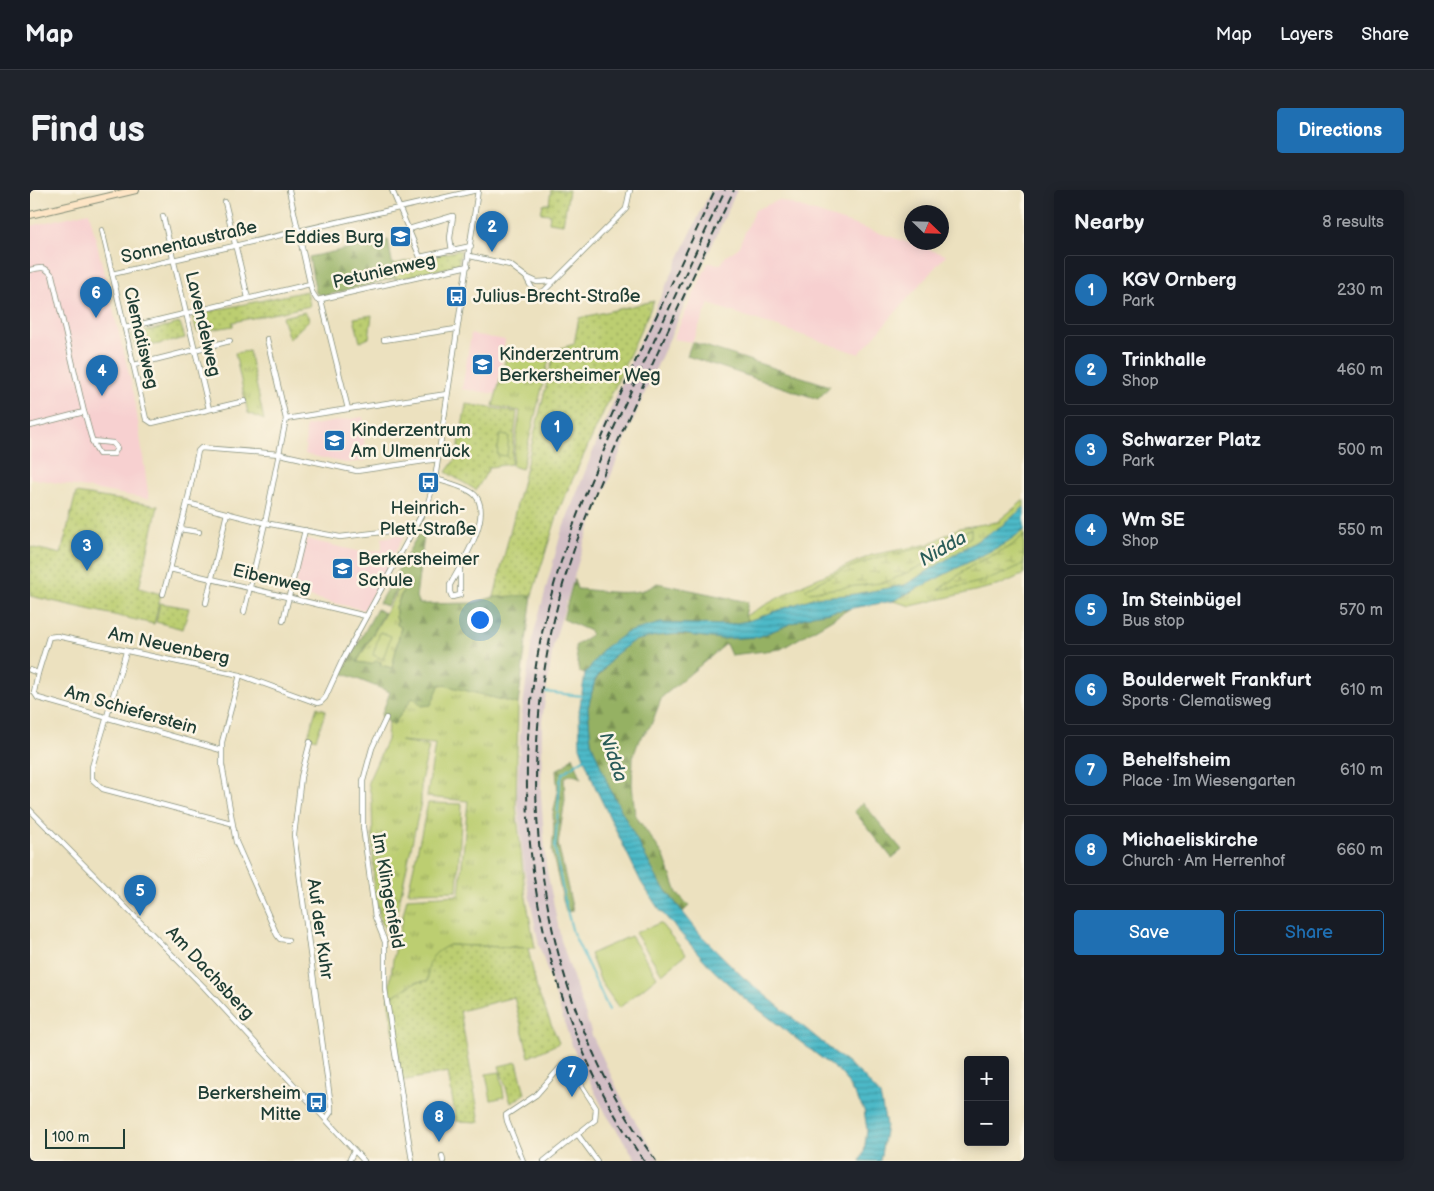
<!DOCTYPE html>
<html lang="en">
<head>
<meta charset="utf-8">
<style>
  :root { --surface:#171b24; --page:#20242c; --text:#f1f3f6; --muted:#9ea1a6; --line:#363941; --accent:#1f6fb2 }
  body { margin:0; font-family:"Balsamiq Sans",sans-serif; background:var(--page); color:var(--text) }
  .controls { position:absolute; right:15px; bottom:15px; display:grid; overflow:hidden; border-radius:5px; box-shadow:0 2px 12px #0003 }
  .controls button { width:45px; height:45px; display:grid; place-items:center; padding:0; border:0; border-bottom:1px solid var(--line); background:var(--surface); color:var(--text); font:25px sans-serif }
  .compass { position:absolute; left:874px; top:15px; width:45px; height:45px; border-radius:50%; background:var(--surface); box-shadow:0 2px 12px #0003; rotate:113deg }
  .scale { position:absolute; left:15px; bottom:12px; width:80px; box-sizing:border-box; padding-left:5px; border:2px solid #1f3d34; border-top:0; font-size:14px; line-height:18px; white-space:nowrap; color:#1f3d34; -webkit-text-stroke:4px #fcf5e5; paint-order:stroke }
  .you { position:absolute; left:449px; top:429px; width:18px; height:18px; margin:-12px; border:4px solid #fff; border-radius:50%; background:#1a73e8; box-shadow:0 0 0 8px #1a73e833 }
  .badge { display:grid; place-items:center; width:32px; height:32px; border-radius:50%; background:var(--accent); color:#fff; font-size:16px; font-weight:700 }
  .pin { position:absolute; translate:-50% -41px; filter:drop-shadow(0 1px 2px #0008) }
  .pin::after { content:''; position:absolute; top:26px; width:18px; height:15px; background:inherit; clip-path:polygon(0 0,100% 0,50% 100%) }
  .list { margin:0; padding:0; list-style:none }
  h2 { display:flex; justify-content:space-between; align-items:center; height:65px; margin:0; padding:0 20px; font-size:21px }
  h2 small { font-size:16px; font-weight:400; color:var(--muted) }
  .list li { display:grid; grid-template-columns:32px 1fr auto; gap:15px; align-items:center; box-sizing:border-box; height:70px; margin:0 10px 10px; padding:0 10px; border:1px solid var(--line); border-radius:5px }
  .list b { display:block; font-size:19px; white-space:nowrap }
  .list p { margin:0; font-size:16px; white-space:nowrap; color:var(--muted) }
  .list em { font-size:16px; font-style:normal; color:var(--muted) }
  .actions { display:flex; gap:10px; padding:15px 20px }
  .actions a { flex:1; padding:11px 0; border:1px solid var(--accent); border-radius:5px; text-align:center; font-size:18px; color:var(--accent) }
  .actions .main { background:var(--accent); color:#fff }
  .map { position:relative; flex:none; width:994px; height:971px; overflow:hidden; border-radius:5px }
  header { display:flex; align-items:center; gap:30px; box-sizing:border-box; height:70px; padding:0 25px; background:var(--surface); border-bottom:1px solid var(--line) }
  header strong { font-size:24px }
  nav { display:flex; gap:28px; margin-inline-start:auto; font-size:18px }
  .intro { display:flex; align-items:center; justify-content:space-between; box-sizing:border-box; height:120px; padding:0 30px }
  h1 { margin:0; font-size:35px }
  .button { padding:12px 22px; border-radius:5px; background:var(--accent); color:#fff; font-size:18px; font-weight:700 }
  main { display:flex; gap:30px; padding:0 30px }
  aside { flex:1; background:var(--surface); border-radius:5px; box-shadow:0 2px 12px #0003 }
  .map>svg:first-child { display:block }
  .built { fill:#f7d0d0 }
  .railway { fill:#d2bec5 }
  .grass { fill:url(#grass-tufts); stroke:#6e8652 }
  .forest { fill:url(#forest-firs); stroke:#5a774c }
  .wetland { fill:url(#wetland-marsh); stroke:#6e8652 }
  .park { fill:url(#park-dots); stroke:#6e8652 }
  .pitch { fill:#bcce71; stroke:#6e8652 }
  .water { fill:url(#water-rules); stroke:#367b7e }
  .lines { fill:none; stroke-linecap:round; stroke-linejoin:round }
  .stream { stroke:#4db9c8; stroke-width:2 }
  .street-casing { stroke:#868f7a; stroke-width:6 }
  .secondary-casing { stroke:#868f7a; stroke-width:8 }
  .street { stroke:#fff; stroke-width:4.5 }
  .secondary { stroke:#fde5c5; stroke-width:6 }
  .rail { stroke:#1f3d34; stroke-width:2; stroke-dasharray:8 4; stroke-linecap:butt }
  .labels { text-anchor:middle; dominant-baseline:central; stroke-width:5; stroke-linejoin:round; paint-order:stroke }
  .poi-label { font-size:18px; fill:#1f3d34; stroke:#fcf5e5; text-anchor:start }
  .street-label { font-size:18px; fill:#1f3d34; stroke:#fcf5e5 }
  .water-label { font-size:19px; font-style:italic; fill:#2a5c59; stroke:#fcf5e5 }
</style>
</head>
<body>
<header>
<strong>Map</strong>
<nav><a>Map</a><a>Layers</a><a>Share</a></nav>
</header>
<div class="intro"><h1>Find us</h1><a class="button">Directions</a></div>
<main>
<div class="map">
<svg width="994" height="971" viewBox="0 0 994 971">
  <defs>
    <pattern id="grass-tufts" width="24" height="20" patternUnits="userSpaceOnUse" patternTransform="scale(1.25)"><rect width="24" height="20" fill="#bcce71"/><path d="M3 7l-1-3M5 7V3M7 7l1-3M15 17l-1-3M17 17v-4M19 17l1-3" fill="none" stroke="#98a85e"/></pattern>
    <pattern id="forest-firs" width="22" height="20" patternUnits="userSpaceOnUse" patternTransform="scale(1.25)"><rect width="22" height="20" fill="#95b163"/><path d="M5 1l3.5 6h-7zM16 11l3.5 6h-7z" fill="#799152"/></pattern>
    <pattern id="wetland-marsh" width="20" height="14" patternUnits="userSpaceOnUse" patternTransform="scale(1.25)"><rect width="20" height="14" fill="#bcce71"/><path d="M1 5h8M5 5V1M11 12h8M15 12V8" fill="none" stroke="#98a85e"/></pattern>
    <pattern id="park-dots" width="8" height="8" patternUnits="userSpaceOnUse" patternTransform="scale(1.25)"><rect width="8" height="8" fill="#bcce71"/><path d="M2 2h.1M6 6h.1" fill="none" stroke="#98a85e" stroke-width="1.8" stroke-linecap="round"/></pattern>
    <pattern id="water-rules" width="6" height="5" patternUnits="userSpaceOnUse" patternTransform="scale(1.25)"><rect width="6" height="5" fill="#4db9c8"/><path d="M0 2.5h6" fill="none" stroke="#3f98a3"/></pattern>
  </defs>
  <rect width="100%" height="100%" fill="#fcf5e5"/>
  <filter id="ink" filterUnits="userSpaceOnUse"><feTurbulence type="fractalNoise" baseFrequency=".02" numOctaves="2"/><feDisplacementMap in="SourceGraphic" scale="10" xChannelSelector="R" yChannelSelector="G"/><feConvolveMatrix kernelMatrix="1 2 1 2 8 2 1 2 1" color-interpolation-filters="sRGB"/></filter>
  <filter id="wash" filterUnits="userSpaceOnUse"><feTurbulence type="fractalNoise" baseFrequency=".0096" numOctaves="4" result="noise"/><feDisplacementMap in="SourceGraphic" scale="20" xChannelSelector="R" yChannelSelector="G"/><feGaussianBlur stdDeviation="1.12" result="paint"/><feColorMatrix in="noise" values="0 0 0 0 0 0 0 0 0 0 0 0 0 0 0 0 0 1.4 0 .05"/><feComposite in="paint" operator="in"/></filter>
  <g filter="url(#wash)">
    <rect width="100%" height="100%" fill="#ece1bf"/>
    <!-- built -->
    <g class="built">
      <polygon points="749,10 916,65 829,164 679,114 662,152 643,149 678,73 691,74 695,67 708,58 725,20"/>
      <polygon points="59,22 104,204 119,309 0,288 0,36"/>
      <polygon points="441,144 475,150 466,204 432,199"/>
      <polygon points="333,227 335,271 315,273 275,264 276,236"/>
      <polygon points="375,344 334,420 263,403 276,349 331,362 352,360 352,348"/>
    </g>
    <!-- railway -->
    <polygon class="railway" points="681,0 707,0 608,218 555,350 523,456 512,530 511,605 516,676 531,750 562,845 594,913 630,971 607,971 576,924 542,856 509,755 494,679 487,606 491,529 502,450 531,343 573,236 603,166"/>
    <!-- grass -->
    <g class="grass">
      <polygon points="219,161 234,230 218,223 205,163"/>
      <polygon points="477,164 520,165 492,279 482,276 490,221 463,216"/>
      <polygon points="994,310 994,317 973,335 875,395 819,405 786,407 718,431 715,426 774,394 842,365 899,354 929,338 967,332"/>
      <polygon points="994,340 994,384 970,395 881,416 863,411 974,354"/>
      <polygon points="372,394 375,396 366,417 366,428 371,436 362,478 350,475 351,472 341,474 327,472"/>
      <polygon points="410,493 488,514 486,615 495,702 505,758 419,755 398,791 386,792 358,809 363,770 377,708 429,705 438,611 397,607 405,554 370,551 399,556 391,591 391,612 361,750 351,731 344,704 342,610 338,592 357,550 358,532 363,535 383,507"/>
      <polygon points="287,517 296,520 286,549 278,546"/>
      <polygon points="398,613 432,614 427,701 378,702"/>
    </g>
    <!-- forest -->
    <g class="forest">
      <polygon points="358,50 365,88 294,106 286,103 279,67"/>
      <polygon points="662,152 800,196 788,209 657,166"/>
      <polygon points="388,345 394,346 386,407 389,414 443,413 464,407 502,405 488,514 410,494 401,515 392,516 383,507 363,535 351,526 360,502 312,483 347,419 354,423 327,472 341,474 346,471 351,472 351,475 362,478 371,437 367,435 368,430 366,428 366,417 375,396 371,394 357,416 349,413"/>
      <path d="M544,389l3,10c23,1 62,10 80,-6l91,19 -3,14 3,5 -22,4 -65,-2 -57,25 -19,26 -6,-2 -4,-26 16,-11 -1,-4 -27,-12z"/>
      <polygon points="821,418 751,459 701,465 696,454 632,507 621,535 609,550 603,567 602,594 605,625 634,666 647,703 659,716 653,722 629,692 579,598 561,552 558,518 565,491 585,465 603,451 626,446 650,444 691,449 728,447 782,425"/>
      <path d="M543,566l8,22c-7,-3 -11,-5 -17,0l1,22 -7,44 15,67 -7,1 -14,-61 2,-21 -1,-16 5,-22 -2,-22 9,-5z"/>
      <polygon points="833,613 872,660 862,668 824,621"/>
    </g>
    <!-- wetland -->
    <g class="wetland">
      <polygon points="941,339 941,347 897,373 857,392 779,402 775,399 808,382 845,368 912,353"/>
      <path d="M994,345v28c-26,16 -56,23 -86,27l33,-24 40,-20z"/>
    </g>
    <!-- park -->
    <g class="park">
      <polygon points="521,0 539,0 533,34 519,32 520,24 511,23 513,14 519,14"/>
      <polygon points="431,60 428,75 366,90 363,74"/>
      <polygon points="277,101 280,116 203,132 203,136 167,142 162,125"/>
      <polygon points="624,111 530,317 502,405 464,407 525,160 544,154 549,128"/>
      <polygon points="275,122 280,129 259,149 252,127"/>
      <polygon points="342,125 339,148 330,152 324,128"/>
      <polygon points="150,133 155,148 107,159 101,145"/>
      <polygon points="436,214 487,222 481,274 460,277 446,300 416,282 427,267"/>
      <polygon points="46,303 128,316 109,398 131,404 124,434 0,406 0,357 31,364"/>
      <polygon points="130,413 159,418 153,439 126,432"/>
      <path d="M419,755l79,3 9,42 22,53 -30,14 -15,-60 -54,14 20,111 -24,-1 -8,-49 -46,9 -14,-82 28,-17 12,-1c0,-21 2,-26 21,-36z"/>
      <polygon points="487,872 495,904 481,913 469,876"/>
    </g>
    <!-- pitch -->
    <g class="pitch">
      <polygon points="470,245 479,246 477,266 467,265"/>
      <polygon points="350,442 361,446 353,469 343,465"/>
      <polygon points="630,733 656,764 632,784 605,743"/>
      <polygon points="601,746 627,787 589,818 571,792 560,764"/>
      <polygon points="470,882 474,907 461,910 456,884"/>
    </g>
    <!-- water -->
    <polygon class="water" points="994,317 994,340 974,354 863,411 782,425 728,447 691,449 650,444 626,446 603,451 585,465 565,490 558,518 561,552 579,597 629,692 670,744 713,787 832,885 850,905 856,935 850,971 830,971 834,962 837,940 834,920 812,884 715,809 683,780 628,718 611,692 566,599 550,557 549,522 555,484 574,458 598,442 631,433 696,435 718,431 786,407 819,405 875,395 973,335"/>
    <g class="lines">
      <!-- stream -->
      <g class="stream">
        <polyline points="515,502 553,506"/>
        <polyline points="555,568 533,583 530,591 525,658 535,713 543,743 579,820"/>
      </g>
    </g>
  </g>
  <g filter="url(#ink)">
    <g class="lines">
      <defs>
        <g id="street">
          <polyline points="259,0 282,102 287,110 438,76"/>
          <polyline points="362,0 390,67 441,56"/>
          <polyline points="195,12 218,108"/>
          <polyline points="133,26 179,219"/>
          <polyline points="379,39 423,26 420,48 422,61"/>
          <polyline points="72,40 116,229 122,233 215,211"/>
          <polyline points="440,66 480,75 496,87 505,104 514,101 523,92"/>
          <path d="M0,80c11,-3 15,-4 22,5l32,137 -54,14"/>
          <polyline points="82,84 447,0"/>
          <polyline points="496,87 507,92 524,91 596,19 600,0"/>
          <polyline points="291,110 318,219 417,204"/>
          <polyline points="95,138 280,94"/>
          <polyline points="237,149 256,229 318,219"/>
          <polyline points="354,150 426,139"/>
          <polyline points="104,175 200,151"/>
          <path d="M54,222c5,13 6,30 15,42h15l3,-6 -4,-5 -21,-2"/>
          <path d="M405,289c11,3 32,8 40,16 19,21 -15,71 -25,90v7l2,5 8,-2v-25"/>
          <polyline points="157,313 140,379 336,426"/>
          <polyline points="386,338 310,347 235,333 157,313 168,261 171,258 250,264 327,281 408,269"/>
          <polyline points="150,339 169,342"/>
          <polyline points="133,404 140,379"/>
          <polyline points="176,413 197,323"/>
          <polyline points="214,422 235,333 256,229"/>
          <polyline points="253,431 275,340"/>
          <polyline points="96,462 62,577 62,589 73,599 201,633"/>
          <polyline points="0,480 8,483 4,502 8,508 191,560"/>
          <polyline points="8,483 19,447 27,446 210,485 287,513 291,512 295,508 312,471 398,313 405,289 448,0"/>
          <polyline points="210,485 192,552 192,575 206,652 247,745 250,749 258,750"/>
          <polyline points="356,528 342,558 333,591 333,637 345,727 355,752 355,799 382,971"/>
          <polyline points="280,552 271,587 264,645 301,916 301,922 296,929"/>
          <polyline points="0,620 174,797 334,971"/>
          <polyline points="548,945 567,971"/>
          <polyline points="412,966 413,971"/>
          <polyline points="319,971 324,961"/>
          <polyline points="493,971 477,931 476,925 506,905 536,871 566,918 565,930 514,971"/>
        </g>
        <polyline id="secondary" points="0,25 106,0"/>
      </defs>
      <!-- street casing -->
      <use href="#street" class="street-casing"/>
      <!-- secondary casing -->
      <use href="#secondary" class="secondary-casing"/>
      <!-- street -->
      <use href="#street" class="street"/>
      <!-- secondary -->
      <use href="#secondary" class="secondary"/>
      <!-- rail -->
      <g class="rail">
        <polyline points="571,250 599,185 685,0"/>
        <path d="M614,971c-117,-169 -147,-390 -87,-586 20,-68 50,-133 80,-197 29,-63 58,-125 88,-188"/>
        <path d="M626,971c-123,-169 -149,-393 -89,-590 16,-52 38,-101 60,-150 34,-77 70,-154 107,-231"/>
      </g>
    </g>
  </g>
  <!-- icons -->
  <defs>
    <symbol id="school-square" viewBox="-11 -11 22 22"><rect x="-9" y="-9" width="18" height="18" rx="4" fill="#1f6fb2" stroke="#fcf5e5"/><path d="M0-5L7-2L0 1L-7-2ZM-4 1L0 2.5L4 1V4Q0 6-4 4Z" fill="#fff"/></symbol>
    <symbol id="bus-square" viewBox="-11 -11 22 22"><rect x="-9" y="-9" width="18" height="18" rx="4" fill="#1f6fb2" stroke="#fcf5e5"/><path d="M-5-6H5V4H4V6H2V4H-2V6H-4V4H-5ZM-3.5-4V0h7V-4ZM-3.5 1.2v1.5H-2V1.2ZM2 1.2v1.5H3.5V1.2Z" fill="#fff"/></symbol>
  </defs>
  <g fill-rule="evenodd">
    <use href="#school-square" x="358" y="34" width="25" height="25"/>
    <use href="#bus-square" x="414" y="94" width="25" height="25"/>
    <use href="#school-square" x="440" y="162" width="25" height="25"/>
    <use href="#school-square" x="292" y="238" width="25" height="25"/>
    <use href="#bus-square" x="386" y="280" width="25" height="25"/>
    <use href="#school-square" x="300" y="366" width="25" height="25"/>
    <use href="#bus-square" x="274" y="900" width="25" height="25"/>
  </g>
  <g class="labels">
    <!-- poi labels -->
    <g class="poi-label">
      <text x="354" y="47" text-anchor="end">Eddies Burg</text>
      <text x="443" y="106">Julius-Brecht-Straße</text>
      <text x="469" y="164">Kinderzentrum<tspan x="469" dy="21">Berkersheimer Weg</tspan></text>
      <text x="321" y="240">Kinderzentrum<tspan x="321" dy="21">Am Ulmenrück</tspan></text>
      <text x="398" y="318" text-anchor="middle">Heinrich-<tspan x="398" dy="21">Plett-Straße</tspan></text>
      <text x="328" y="369">Berkersheimer<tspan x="328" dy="21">Schule</tspan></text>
      <text x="271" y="903" text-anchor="end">Berkersheim<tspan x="271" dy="21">Mitte</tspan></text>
    </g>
    <!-- street labels -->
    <g class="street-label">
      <text transform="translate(159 52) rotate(-13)">Sonnentaustraße</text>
      <text transform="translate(354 81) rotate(-13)">Petunienweg</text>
      <text transform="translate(173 134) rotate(77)">Lavendelweg</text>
      <text transform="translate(111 148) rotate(77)">Clematisweg</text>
      <text transform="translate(242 389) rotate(13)">Eibenweg</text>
      <text transform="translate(139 456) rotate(12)">Am Neuenberg</text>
      <text transform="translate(101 520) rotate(16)">Am Schieferstein</text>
      <text transform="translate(358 701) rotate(80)">Im Klingenfeld</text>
      <text transform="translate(290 739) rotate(82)">Auf der Kuhr</text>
      <text transform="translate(180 783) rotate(47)">Am Dachsberg</text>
    </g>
    <!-- water labels -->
    <g class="water-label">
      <text transform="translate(913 359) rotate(-30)">Nidda</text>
      <text transform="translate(583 567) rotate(71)">Nidda</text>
    </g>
  </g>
</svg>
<div class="controls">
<button>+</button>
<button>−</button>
</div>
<svg class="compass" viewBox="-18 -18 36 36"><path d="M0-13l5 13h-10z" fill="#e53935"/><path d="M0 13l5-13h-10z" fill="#9ea1a6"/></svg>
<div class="scale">100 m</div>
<div class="you"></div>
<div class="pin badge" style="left:527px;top:262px">1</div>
<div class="pin badge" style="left:462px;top:62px">2</div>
<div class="pin badge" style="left:57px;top:381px">3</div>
<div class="pin badge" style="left:72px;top:206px">4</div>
<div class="pin badge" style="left:110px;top:726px">5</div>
<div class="pin badge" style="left:66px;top:128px">6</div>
<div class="pin badge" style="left:542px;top:907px">7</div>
<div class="pin badge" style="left:409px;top:952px">8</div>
</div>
<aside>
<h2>Nearby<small>8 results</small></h2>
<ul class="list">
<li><span class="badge">1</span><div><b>KGV Ornberg</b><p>Park</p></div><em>230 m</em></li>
<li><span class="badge">2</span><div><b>Trinkhalle</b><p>Shop</p></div><em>460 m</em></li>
<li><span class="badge">3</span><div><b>Schwarzer Platz</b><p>Park</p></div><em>500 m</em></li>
<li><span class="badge">4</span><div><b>Wm SE</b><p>Shop</p></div><em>550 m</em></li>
<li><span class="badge">5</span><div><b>Im Steinbügel</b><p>Bus stop</p></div><em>570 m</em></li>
<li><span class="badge">6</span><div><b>Boulderwelt Frankfurt</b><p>Sports · Clematisweg</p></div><em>610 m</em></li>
<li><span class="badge">7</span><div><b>Behelfsheim</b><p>Place · Im Wiesengarten</p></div><em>610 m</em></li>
<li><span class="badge">8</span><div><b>Michaeliskirche</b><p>Church · Am Herrenhof</p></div><em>660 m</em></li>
</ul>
<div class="actions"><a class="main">Save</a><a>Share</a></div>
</aside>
</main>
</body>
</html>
